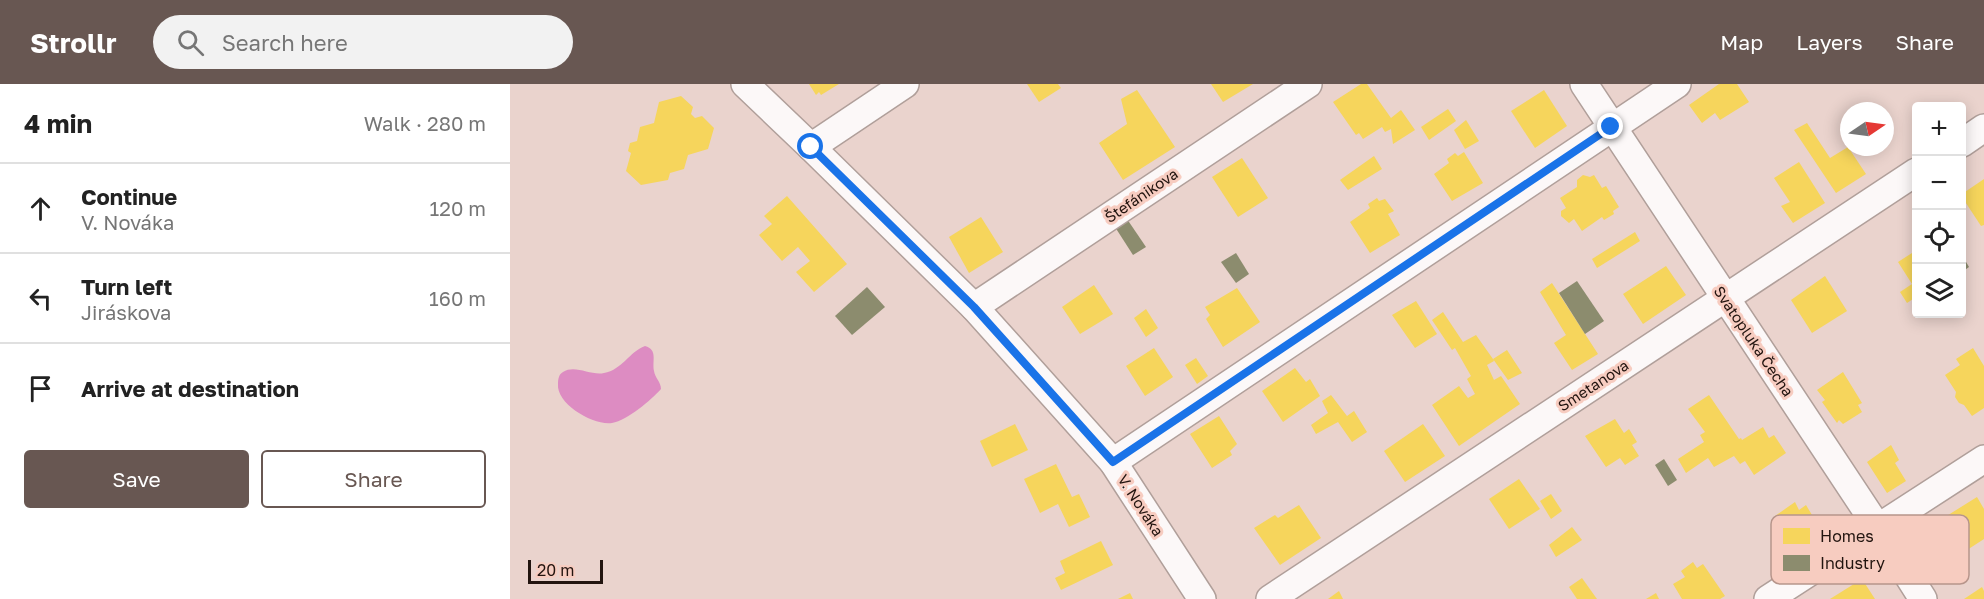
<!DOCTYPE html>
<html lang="en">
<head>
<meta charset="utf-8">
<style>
  :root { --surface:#fff; --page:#f2f2f2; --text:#222; --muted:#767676; --line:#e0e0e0; --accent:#685752 }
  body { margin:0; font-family:"Golos Text",sans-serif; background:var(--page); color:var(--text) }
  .controls { position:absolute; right:18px; top:18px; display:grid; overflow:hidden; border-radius:6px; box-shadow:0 3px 15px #0003 }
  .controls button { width:54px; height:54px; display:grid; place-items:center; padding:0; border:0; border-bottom:2px solid var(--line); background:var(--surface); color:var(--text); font:30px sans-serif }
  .compass { position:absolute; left:1330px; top:18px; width:54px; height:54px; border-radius:50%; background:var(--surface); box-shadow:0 3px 15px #0003; rotate:77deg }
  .scale { position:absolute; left:18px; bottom:15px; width:75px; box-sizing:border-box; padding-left:6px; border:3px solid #22140f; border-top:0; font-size:16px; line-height:21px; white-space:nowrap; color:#22140f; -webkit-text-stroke:4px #f7ccc0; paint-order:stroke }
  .stop { position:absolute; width:18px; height:18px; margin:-14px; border:4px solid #1a73e8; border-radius:50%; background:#fff }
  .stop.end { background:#1a73e8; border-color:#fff; box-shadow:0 2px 6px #0008 }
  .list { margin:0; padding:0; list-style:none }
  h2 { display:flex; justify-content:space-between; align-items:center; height:78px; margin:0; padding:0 24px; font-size:26px }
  h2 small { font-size:20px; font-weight:400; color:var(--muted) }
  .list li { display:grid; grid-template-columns:39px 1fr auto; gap:18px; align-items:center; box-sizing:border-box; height:90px; padding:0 24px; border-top:2px solid var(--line) }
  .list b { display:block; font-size:22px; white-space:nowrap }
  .list p { margin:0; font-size:20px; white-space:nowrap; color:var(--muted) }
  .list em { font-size:20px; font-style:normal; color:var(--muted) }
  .actions { display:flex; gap:12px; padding:18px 24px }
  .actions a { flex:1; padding:14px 0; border:2px solid var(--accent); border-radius:6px; text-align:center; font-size:21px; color:var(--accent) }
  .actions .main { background:var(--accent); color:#fff }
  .icon { flex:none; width:33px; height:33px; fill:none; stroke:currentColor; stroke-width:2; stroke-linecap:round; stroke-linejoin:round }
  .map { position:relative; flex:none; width:1474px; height:515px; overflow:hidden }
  header { display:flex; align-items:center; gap:36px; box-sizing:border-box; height:84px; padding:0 30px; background:var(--accent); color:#fff }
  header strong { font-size:28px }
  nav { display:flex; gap:33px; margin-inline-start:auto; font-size:21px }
  .search { width:420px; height:54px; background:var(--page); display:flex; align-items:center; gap:15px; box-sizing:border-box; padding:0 21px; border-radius:33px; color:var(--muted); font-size:22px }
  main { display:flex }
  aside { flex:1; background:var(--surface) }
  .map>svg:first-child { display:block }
  .water { fill:#dd8cc2 }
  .homes { fill:#f6d55c }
  .industry { fill:#8c8c6e }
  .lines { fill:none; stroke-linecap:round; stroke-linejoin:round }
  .street-casing { stroke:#b09f9a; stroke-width:30 }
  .street { stroke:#fcf8f8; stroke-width:27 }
  .route { stroke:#1a73e8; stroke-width:8 }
  .labels { text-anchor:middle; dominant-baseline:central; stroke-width:6; stroke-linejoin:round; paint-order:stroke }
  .street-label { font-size:15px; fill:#22140f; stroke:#f7ccc0 }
  .key { fill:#f7ccc0; stroke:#b7958b; stroke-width:1.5 }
  .key-label { font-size:16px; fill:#22140f }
</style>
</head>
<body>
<header>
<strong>Strollr</strong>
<div class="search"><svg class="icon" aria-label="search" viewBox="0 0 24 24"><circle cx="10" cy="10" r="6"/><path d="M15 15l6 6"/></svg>Search here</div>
<nav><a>Map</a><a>Layers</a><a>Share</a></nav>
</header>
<main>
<aside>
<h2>4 min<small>Walk · 280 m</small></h2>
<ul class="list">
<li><svg class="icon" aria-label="ahead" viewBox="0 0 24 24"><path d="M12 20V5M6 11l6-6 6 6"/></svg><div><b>Continue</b><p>V. Nováka</p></div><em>120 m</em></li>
<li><svg class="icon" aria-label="left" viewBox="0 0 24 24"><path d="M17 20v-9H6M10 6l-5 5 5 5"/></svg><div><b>Turn left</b><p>Jiráskova</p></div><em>160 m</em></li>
<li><svg class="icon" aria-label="arrive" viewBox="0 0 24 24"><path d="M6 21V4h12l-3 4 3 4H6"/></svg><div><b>Arrive at destination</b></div></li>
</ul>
<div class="actions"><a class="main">Save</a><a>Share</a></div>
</aside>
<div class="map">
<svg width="1474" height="515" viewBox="0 0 1474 515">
  <rect width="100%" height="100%" fill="#ead3cd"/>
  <!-- water -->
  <path class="water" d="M135,262c13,4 7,14 9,25 1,7 7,11 7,18 -10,11 -33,31 -49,34 -18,3 -56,-19 -54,-39 0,-5 1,-10 5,-12 12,-8 28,4 41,1 18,-3 25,-21 41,-27z"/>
  <!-- homes -->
  <g class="homes">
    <polygon points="299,0 329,0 311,11 309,8 306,11"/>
    <polygon points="517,0 548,0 551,4 529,18"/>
    <polygon points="701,0 743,0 713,18"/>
    <polygon points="851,0 857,0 881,34 891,26 905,46 883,60 881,45 875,48 872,43 853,55 849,49 846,51 823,18"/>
    <polygon points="1209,0 1227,0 1239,18 1210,36 1205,29 1192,39 1179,21"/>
    <polygon points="627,6 665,63 613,96 589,59 617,40 611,15"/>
    <polygon points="1034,6 1057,42 1025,64 1001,27"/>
    <polygon points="171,12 183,23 181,30 185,34 192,32 204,44 198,65 178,71 174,85 160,89 158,96 131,101 116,87 121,69 118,67 120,59 127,57 130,43 144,39 149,18"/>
    <polygon points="938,25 946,37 919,56 911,43"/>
    <polygon points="956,36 969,57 955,65 944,46"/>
    <polygon points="1297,39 1320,74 1338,63 1356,90 1326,109 1284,46"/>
    <polygon points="954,68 973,99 942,117 924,90 939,79 937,75 945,69 948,72"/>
    <polygon points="864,72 872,85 838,106 830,96"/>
    <polygon points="732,74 758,114 728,133 702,93"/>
    <polygon points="1289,78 1315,119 1283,139 1271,122 1280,118 1264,94"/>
    <polygon points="1073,91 1080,93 1084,91 1092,104 1096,102 1109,123 1103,127 1104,130 1094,136 1092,133 1072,147 1064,135 1059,139 1051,132 1051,127 1056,124 1050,114 1067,103 1067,96"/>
    <polygon points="1474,95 1474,141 1471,142 1452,113 1452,110"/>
    <polygon points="277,112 337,180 304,208 286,188 300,177 288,163 272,177 249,151 262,140 254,132"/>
    <polygon points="867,114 869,117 875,115 884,127 878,130 890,151 860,169 840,138 860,124 858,120"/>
    <polygon points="471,133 493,168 459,189 439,153"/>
    <polygon points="1125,148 1130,157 1087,184 1082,175"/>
    <polygon points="1402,169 1403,171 1406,169 1406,213 1397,219 1390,208 1402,200 1388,178"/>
    <polygon points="1156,182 1176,211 1133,240 1113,210"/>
    <polygon points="1315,192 1337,227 1302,249 1281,216"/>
    <polygon points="1042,199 1088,270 1062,286 1044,259 1056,251 1030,208"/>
    <polygon points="584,201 603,230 570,250 552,223"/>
    <polygon points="727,204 750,238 713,263 696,235 700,231 695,223"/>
    <polygon points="906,217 927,250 905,264 882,231"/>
    <polygon points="636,225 648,244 636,253 624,234"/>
    <polygon points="933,228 953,258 966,251 983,275 997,266 1012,289 998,296 983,275 984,277 977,281 984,296 991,292 1010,320 949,362 922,321 949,302 958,314 965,310 957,295 961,292 945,264 942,266 922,236"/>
    <polygon points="644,264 663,293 635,312 616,282"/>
    <polygon points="1463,264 1474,282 1474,324 1462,332 1454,321 1449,319 1445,313 1446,308 1435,291 1450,281 1446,275"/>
    <polygon points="686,274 698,292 687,300 675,281"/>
    <polygon points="785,284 796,298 800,295 810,312 773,338 752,307"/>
    <polygon points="1333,288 1352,319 1348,321 1352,328 1333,340 1329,336 1327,339 1312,318 1315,316 1307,306"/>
    <polygon points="821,311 837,332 844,327 857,348 842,358 828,338 806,350 801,341 818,329 812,317"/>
    <polygon points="1199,311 1229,355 1231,354 1232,356 1253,343 1259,354 1264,351 1276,369 1244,391 1235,377 1230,380 1224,372 1204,383 1198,374 1176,389 1168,375 1194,358 1190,351 1195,348 1178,325"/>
    <polygon points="709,332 727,360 720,367 722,371 702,384 680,350"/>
    <polygon points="1105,335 1114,349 1119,345 1127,358 1122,361 1129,372 1115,381 1110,374 1096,383 1075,352"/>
    <polygon points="505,340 518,366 482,383 470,357"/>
    <polygon points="913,340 935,372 895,398 874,367"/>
    <polygon points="1381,361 1389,376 1385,379 1396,397 1377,409 1357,378"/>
    <polygon points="546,380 562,413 569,410 580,433 559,443 548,420 530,429 514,395"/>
    <polygon points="1009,395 1030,425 999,445 979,415"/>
    <polygon points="1041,410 1052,427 1041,435 1030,417"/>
    <polygon points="1467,413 1474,425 1474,455 1457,466 1435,433"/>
    <polygon points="1285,418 1289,426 1296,421 1314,451 1282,471 1263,442 1269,439 1265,432"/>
    <polygon points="789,421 811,454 770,481 744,444 765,431 768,434"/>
    <polygon points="1062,443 1072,456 1046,473 1039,461"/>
    <polygon points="591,457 603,481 551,506 545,494 555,489 550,477"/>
    <polygon points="1183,478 1187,484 1193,480 1215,512 1210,515 1172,515 1163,500 1175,493 1171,487"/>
    <polygon points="1072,494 1087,515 1067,515 1059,503"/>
    <polygon points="1352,495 1365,515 1320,515"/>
    <polygon points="1472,503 1474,507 1474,515 1454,515"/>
    <polygon points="829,507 833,515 818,515"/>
    <polygon points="620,509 623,515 608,515"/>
    <polygon points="1146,509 1149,515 1136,515"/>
  </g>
  <!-- industry -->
  <g class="industry">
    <polygon points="617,135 636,163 623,171 605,143"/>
    <polygon points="726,169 739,190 726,199 711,178"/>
    <polygon points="1452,171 1459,183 1452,188"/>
    <polygon points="1067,197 1094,237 1075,250 1049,209"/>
    <polygon points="357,203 375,223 342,251 325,232"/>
    <polygon points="1154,375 1167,396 1158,402 1145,381"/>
  </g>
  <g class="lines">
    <defs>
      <g id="street">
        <polyline points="235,0 301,63 464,223 603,378 692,515"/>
        <polyline points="1074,0 1368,444 1413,515"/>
        <polyline points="1452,59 1474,44"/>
        <polyline points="301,63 395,0"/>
        <polyline points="464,223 798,0"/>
        <polyline points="603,378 1167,0"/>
        <polyline points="760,515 1406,88"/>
        <polyline points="1258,515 1474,375"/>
      </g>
    </defs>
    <!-- street casing -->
    <use href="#street" class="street-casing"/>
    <!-- street -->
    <use href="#street" class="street"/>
  </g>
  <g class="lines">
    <!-- route -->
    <polyline class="route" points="301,63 464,223 603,378 1101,43"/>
  </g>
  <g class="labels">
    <!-- street labels -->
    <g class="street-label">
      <text transform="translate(631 111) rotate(-34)">Štefánikova</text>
      <text transform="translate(1244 257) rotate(56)">Svatopluka Čecha</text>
      <text transform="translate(1083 301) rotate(-33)">Smetanova</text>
      <text transform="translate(631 421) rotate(57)">V. Nováka</text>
    </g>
  </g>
  <!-- legend -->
  <rect x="1261" y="431" width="198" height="69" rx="9" class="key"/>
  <rect x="1273" y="444" width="27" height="16" fill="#f6d55c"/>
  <rect x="1273" y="471" width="27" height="16" fill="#8c8c6e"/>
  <g class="key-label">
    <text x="1310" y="458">Homes</text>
    <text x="1310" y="485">Industry</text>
  </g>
</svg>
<div class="controls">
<button>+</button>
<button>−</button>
<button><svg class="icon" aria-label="locate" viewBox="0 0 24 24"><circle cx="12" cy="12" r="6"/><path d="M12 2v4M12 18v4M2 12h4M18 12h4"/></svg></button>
<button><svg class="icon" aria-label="layers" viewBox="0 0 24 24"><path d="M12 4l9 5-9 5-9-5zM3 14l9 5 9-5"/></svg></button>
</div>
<svg class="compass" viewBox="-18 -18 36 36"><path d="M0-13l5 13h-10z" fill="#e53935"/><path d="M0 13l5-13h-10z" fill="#767676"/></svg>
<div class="scale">20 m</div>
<div class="stop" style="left:301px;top:63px"></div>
<div class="stop end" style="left:1101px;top:43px"></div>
</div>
</main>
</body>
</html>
